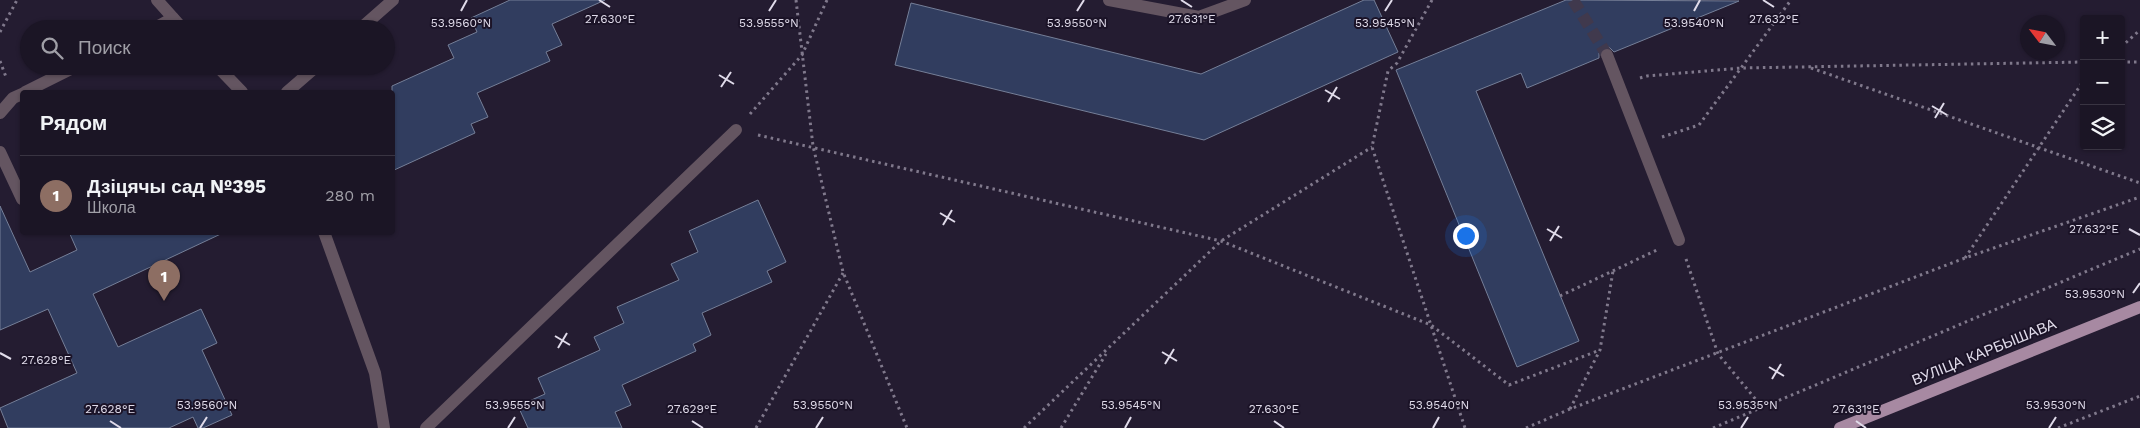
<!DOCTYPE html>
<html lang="ru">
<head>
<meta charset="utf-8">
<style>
  :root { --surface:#1b1525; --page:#282232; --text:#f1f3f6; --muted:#a09fa7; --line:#393442; --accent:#db2777 }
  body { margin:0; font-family:"Work Sans",sans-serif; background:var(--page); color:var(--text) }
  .controls { position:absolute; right:15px; top:15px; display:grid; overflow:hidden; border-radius:5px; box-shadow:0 1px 4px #0004 }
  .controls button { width:45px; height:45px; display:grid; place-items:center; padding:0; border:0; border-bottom:1px solid var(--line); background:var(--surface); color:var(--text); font:25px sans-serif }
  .compass { position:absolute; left:2020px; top:15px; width:45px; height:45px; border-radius:50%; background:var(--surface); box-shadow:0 1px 4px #0004; rotate:302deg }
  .you { position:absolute; left:1465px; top:235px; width:18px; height:18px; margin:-12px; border:4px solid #fff; border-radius:50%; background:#1a73e8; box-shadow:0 0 0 8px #1a73e833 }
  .badge { display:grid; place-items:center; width:32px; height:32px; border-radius:50%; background:var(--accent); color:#fff; font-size:16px; font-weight:700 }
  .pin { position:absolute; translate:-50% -41px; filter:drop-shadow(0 1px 2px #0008) }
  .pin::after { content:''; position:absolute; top:26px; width:18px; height:15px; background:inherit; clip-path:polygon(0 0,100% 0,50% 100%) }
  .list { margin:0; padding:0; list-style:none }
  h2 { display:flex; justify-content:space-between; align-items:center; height:65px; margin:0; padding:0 20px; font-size:21px }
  h2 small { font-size:16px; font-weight:400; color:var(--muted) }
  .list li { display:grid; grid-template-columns:32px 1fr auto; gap:15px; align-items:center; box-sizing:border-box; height:80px; padding:0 20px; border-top:1px solid var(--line) }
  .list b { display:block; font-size:19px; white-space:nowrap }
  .list p { margin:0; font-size:16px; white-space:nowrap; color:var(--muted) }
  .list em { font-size:16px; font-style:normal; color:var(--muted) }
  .icon { flex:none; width:28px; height:28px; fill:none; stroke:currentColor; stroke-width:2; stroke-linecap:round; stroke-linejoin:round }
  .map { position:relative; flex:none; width:2140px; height:428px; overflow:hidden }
  .search { position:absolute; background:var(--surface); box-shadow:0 1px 4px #0004; left:20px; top:20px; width:375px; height:55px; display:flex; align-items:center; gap:12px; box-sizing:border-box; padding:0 18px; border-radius:28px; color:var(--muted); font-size:19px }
  .panel { position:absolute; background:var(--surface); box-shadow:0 1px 4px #0004; left:20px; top:90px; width:375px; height:145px; border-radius:5px }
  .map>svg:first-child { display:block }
  .building { fill:#313d5f; stroke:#757f98 }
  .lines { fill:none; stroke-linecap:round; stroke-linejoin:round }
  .minor-tunnel { stroke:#40394d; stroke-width:12; stroke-dasharray:12 6; stroke-linecap:butt }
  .path { stroke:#80798c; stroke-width:3; stroke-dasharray:2.5 4; stroke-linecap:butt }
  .minor { stroke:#645561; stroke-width:12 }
  .major { stroke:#a789a2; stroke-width:12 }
  .ticks { fill:none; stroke:#e0dbea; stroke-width:2 }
  .labels { text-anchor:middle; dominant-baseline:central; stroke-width:4; stroke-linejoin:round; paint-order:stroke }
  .street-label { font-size:15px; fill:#e0dbea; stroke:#1b1327 }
  .ticks-label { font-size:12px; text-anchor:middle; fill:#e0dbea; stroke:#1b1327; stroke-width:4; stroke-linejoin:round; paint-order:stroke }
</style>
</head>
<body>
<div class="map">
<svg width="2140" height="428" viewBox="0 0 2140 428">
  <rect width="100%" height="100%" fill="#241c31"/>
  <!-- building -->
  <g class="building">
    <polygon points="510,0 605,0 552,24 562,45 546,52 550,61 477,93 488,117 471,124 475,133 392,171 392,86 454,58 448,45 477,32 471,18"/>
    <polygon points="1364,0 1374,0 1398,52 1204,140 895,65 911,3 1201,74"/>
    <polygon points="1566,0 1739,1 1614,52 1609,47 1604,48 1599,53 1599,58 1527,88 1521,73 1476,91 1579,341 1517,367 1396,70"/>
    <polygon points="758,200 786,262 767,271 772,282 702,313 711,335 693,344 696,351 622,385 631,405 615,412 622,428 528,428 518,406 545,394 538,378 600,350 594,337 624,323 617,307 679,280 671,264 698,252 689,231"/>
    <polygon points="0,206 30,272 77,250 69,232 225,232 93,294 118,347 201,309 217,343 202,350 232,415 203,428 198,428 193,417 169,428 8,428 0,408 77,373 48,309 0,330"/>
  </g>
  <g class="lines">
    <!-- minor-tunnel -->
    <polyline class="minor-tunnel" points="1573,0 1607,55"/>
    <!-- path -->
    <g class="path">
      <polyline points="796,0 813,146 843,272 907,428"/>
      <polyline points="1432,0 1397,63 1388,71 1372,147 1465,428"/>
      <polyline points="0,32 17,0"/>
      <polyline points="2121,47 2140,30"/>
      <polyline points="0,61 6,77"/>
      <polyline points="2121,62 2140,62"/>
      <polyline points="1811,68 2140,183"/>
      <polyline points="1640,78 1647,76 1741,68 2084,62"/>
      <polyline points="750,114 802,55 827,0"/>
      <polyline points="758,135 1221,241 1431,325 1509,385 1600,350"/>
      <polyline points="1662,137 1699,125 1791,0"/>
      <polyline points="1965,258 2084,80"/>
      <polyline points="1686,259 1718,354 1762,407"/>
      <polyline points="1560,296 1659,249"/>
      <polyline points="1570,409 1600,350 1613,271"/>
      <polyline points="756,428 843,273"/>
      <polyline points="1024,428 1221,241 1372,147"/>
      <polyline points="1061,428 1106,354"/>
      <polyline points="1526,428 1570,409 1965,258 2140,197"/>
      <polyline points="1713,428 2140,249"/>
      <polyline points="2058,428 2140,396"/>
    </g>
    <!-- minor -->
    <g class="minor">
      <polyline points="157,0 183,29"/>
      <polyline points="1109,0 1199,17 1245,0"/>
      <polyline points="153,29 173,18"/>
      <polyline points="360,29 393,0"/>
      <polyline points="1607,55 1679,240"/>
      <polyline points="217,66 242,92"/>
      <polyline points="25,92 77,66"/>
      <polyline points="287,92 317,66"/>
      <polyline points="0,113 13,98 22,94"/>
      <polyline points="0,152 22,199"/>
      <polyline points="324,232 375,373 384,428"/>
      <polyline points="426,428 736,130"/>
    </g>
    <!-- major -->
    <polyline class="major" points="1840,428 2140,307"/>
  </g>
  <!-- ticks -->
  <path class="ticks" d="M599,0l11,7M1181,0l11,7M1763,0l11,7M461,11l6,-11M769,11l7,-11M1077,11l7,-11M1385,11l7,-11M1694,11l6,-11M719,75l15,9M721,87l10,-15M1325,90l15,9M1328,102l9,-15M1932,106l15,9M1935,118l9,-15M940,213l15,9M943,225l9,-15M1547,229l15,9M2129,229l11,6M1550,241l9,-15M2133,293l7,-10M555,336l15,9M558,348l9,-15M1162,352l15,9M0,353l11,6M1165,364l9,-15M1769,367l15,9M1772,379l9,-15M110,421l11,7M692,421l11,7M1274,421l10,7M1856,421l10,7M200,428l7,-11M508,428l7,-11M816,428l7,-11M1125,428l6,-11M1433,428l6,-11M1741,428l7,-11M2049,428l7,-11"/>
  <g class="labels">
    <!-- street labels -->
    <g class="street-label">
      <text transform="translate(1984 352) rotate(-22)">ВУЛІЦА КАРБЫШАВА</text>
    </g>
  </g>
  <g class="ticks-label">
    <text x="1774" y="23">27.632°E</text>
    <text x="610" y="23">27.630°E</text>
    <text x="1192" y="23">27.631°E</text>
    <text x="461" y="27">53.9560°N</text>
    <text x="769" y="27">53.9555°N</text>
    <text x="1077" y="27">53.9550°N</text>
    <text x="1385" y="27">53.9545°N</text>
    <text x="1694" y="27">53.9540°N</text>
    <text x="2094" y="233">27.632°E</text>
    <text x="2095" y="298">53.9530°N</text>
    <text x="46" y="364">27.628°E</text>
    <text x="207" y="409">53.9560°N</text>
    <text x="515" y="409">53.9555°N</text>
    <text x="823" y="409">53.9550°N</text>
    <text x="1131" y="409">53.9545°N</text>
    <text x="1439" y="409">53.9540°N</text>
    <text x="1748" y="409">53.9535°N</text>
    <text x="2056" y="409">53.9530°N</text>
    <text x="110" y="413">27.628°E</text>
    <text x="692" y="413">27.629°E</text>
    <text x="1274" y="413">27.630°E</text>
    <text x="1856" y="413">27.631°E</text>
  </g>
</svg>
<div class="controls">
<button>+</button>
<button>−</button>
<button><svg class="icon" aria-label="layers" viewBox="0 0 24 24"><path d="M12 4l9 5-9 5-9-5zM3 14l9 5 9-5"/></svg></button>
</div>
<svg class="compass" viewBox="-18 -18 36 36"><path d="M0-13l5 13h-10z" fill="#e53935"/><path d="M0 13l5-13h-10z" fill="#a09fa7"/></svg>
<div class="you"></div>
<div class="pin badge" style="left:164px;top:301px;background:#8d6e63">1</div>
<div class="search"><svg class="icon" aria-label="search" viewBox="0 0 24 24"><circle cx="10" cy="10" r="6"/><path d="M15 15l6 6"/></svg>Поиск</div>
<section class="panel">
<h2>Рядом<small></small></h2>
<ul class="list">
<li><span class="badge" style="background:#8d6e63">1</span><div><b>Дзіцячы сад №395</b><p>Школа</p></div><em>280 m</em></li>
</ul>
</section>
</div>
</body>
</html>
